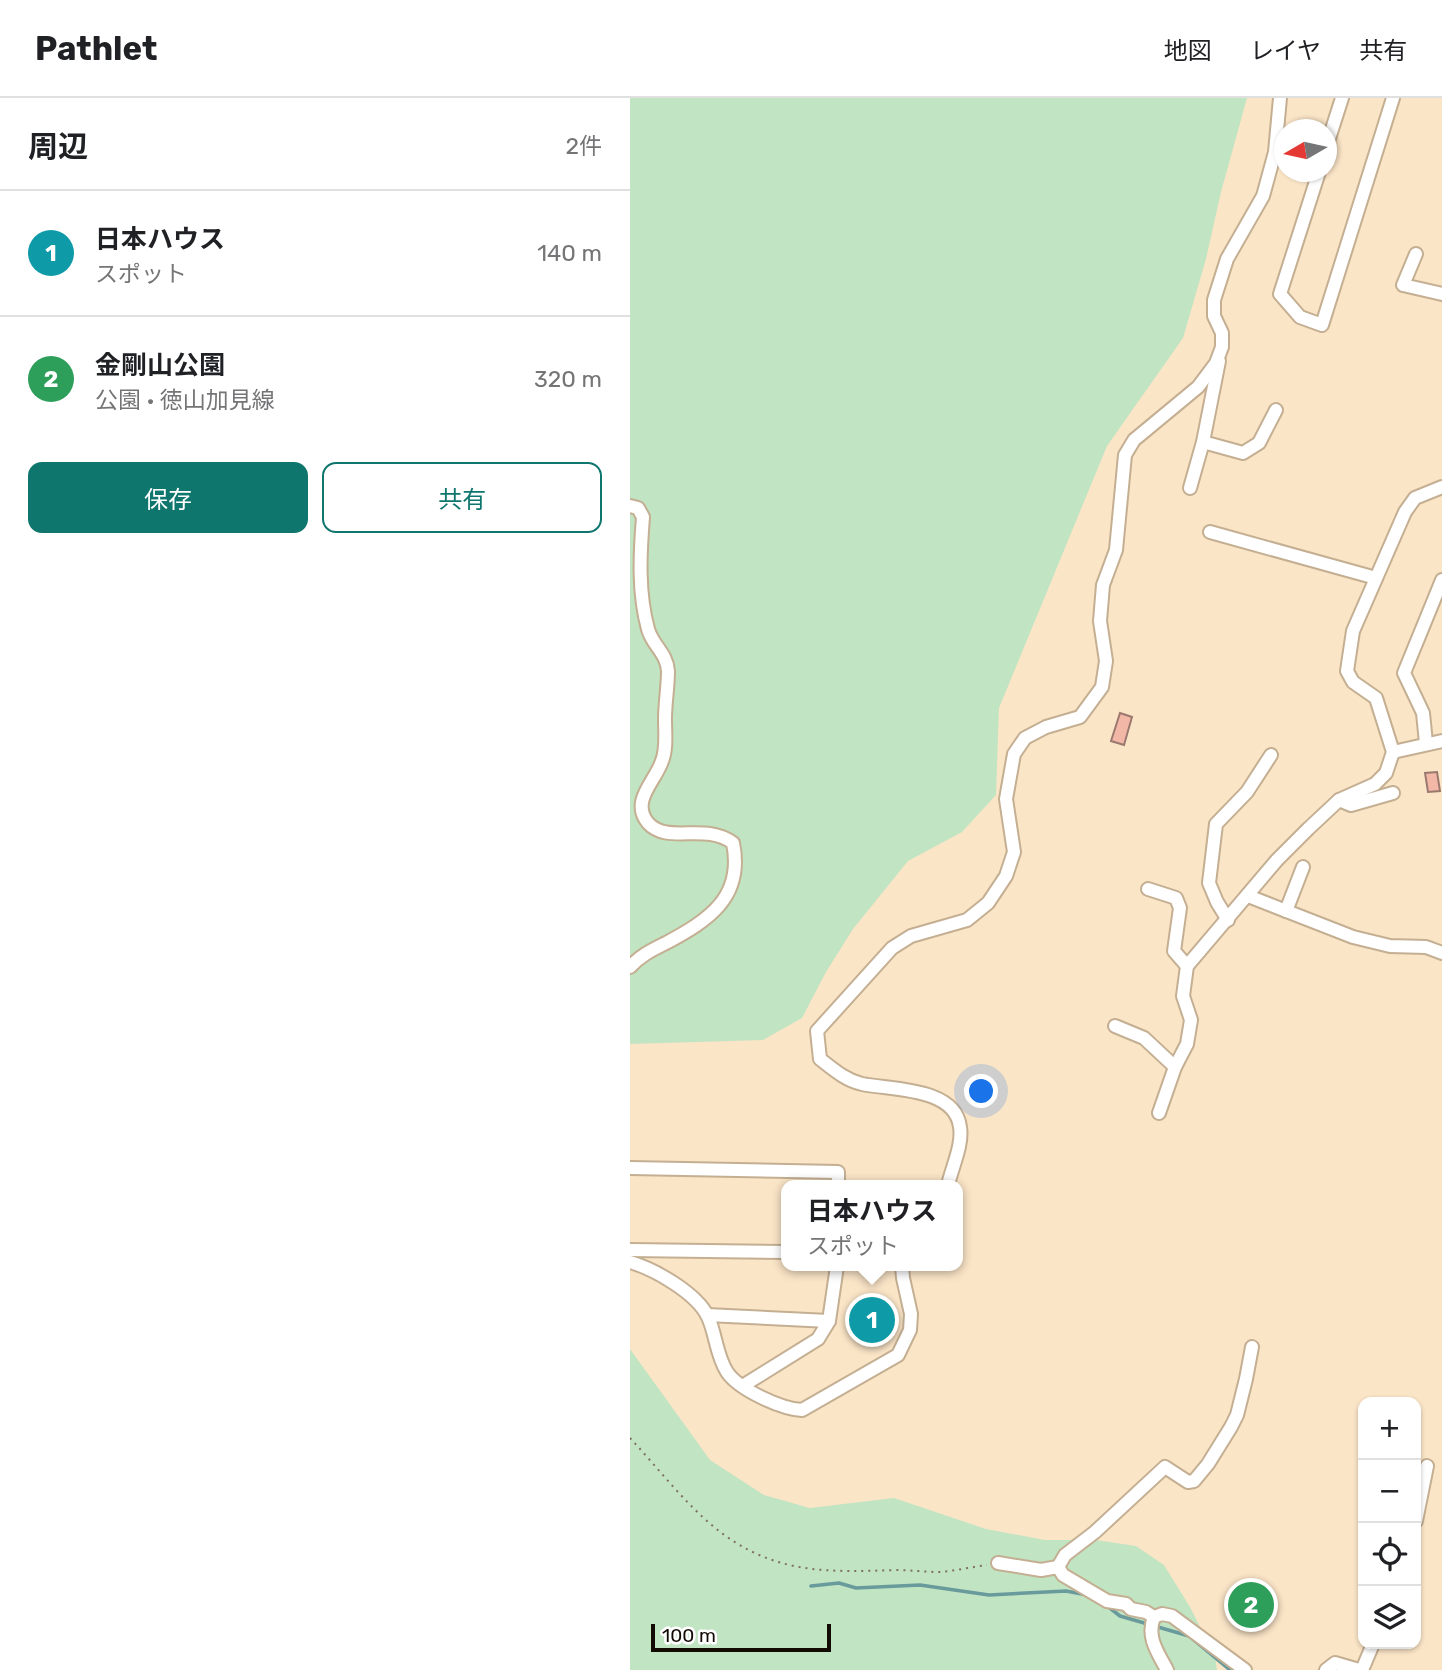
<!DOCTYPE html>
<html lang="ja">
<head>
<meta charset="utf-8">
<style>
  :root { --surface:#fff; --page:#f6f6f6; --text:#202124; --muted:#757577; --line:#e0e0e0; --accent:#0f766e }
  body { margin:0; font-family:Rubik,"Noto Sans JP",sans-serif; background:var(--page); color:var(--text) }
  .controls { position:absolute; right:21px; bottom:21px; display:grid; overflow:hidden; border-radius:14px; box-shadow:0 2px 5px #0004 }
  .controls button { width:63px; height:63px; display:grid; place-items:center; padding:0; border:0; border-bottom:2px solid var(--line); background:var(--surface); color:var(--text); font:35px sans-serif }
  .compass { position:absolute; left:644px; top:21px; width:63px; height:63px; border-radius:50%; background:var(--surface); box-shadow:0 2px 5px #0004; rotate:261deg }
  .scale { position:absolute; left:21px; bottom:18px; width:180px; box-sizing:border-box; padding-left:7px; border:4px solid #120b03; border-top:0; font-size:19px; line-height:24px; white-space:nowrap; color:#120b03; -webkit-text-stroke:5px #fff; paint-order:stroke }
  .you { position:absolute; left:352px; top:994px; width:24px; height:24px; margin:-18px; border:5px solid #fff; border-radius:50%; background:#1a73e8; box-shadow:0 0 0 10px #1a73e833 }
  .badge { display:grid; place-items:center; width:46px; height:46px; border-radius:50%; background:var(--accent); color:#fff; font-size:23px; font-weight:700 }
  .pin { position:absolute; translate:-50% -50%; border:4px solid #fff; box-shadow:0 2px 7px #0006 }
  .popup { position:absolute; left:151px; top:1082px; width:182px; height:91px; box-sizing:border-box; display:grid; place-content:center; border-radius:14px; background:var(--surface); filter:drop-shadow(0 2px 5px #0005); font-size:23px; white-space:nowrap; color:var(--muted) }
  .popup b { font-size:26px; color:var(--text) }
  .popup::after { content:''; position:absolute; left:50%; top:100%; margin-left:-14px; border:14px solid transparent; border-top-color:var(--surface) }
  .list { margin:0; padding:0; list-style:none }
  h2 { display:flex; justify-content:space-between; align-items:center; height:91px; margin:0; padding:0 28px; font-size:30px }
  h2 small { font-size:23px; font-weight:400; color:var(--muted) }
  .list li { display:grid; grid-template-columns:46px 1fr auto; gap:21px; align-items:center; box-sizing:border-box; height:126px; padding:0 28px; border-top:2px solid var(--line) }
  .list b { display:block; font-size:26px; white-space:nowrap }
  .list p { margin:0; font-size:23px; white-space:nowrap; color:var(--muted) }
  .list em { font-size:23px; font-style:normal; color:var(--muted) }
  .actions { display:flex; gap:14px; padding:21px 28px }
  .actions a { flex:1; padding:16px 0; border:2px solid var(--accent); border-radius:14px; text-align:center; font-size:24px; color:var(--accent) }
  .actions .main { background:var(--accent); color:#fff }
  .icon { flex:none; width:38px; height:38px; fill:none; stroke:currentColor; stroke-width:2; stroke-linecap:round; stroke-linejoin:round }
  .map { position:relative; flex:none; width:812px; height:1572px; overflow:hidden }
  header { display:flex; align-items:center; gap:42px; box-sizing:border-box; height:98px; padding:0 35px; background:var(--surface); border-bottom:2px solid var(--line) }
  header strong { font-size:33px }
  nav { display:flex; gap:38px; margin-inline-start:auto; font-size:24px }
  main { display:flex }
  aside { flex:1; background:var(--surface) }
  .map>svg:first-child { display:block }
  .green { fill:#c1e4c3 }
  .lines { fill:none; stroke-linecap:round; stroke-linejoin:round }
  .stream { stroke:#699a9c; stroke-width:3.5 }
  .building { fill:#f2b7a6; stroke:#9b796f; stroke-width:2 }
  .minor-casing { stroke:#c4af93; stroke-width:16 }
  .path { stroke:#7f715e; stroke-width:2; stroke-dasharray:2 5; stroke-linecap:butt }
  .minor { stroke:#fff; stroke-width:12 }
</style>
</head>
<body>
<header>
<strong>Pathlet</strong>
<nav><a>地図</a><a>レイヤ</a><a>共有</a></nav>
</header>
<main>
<aside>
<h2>周辺<small>2件</small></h2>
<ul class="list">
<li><span class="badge" style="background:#0f9aa8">1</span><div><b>日本ハウス</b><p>スポット</p></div><em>140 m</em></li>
<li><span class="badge" style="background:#2e9e5b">2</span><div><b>金剛山公園</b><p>公園 · 徳山加見線</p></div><em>320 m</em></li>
</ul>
<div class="actions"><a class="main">保存</a><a>共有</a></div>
</aside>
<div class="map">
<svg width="812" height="1572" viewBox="0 0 812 1572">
  <rect width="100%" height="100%" fill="#fbe5c7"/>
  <!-- green -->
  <g class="green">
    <polygon points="0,0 617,0 591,94 576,161 553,240 477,348 369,610 366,697 332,734 278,763 223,831 196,874 172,920 133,942 0,946"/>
    <polygon points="0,1251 80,1362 134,1397 180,1410 264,1400 356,1431 415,1442 466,1442 506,1448 534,1467 560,1509 585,1559 587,1572 0,1572"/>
  </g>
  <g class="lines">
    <!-- stream -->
    <g class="stream">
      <polyline points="181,1488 209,1485 226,1490 290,1487 359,1497 436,1493 457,1497"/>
      <polyline points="476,1507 490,1518 559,1538 600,1572"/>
    </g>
  </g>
  <!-- building -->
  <g class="building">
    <polygon points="490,615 502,619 494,647 481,643"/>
    <polygon points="807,674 810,693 798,694 795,675"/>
    <polygon points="239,1203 260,1213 255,1217 249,1228 254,1230 255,1233 251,1236 230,1227"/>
  </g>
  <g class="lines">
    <defs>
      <g id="minor">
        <polyline points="696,50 712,0"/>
        <polyline points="689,74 650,196 670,219 692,227 763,0"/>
        <polyline points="786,156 773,187 812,196"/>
        <polyline points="573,344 613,355 629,345 646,312"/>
        <polyline points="560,390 573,344 589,263"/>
        <path d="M0,408l8,2 5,9c-3,37 -5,76 5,112 4,16 19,24 20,42 0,16 -3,32 -3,48 0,13 2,30 -3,42 -7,21 -32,40 -14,62 20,22 57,-1 85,20 11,54 -24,77 -67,100 -14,7 -25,12 -36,24"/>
        <polyline points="580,434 746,480"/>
        <polyline points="796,645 793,615 774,575 812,482"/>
        <polyline points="763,654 812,643"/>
        <polyline points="709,702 721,707 763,695"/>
        <polyline points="518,791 546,800 550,810 544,853 557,868"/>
        <polyline points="618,798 723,839 760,848 796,849 812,855"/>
        <polyline points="656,813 673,769"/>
        <polyline points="598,822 587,804 579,785 586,726 617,694 641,657"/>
        <polyline points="485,928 514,940 545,969"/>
        <polyline points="529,1015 545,969 557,946 561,922 553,898 557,868 647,762 678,731 709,702 745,686 756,675 763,654 746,600 723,584 717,573 723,533 775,414 785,400 812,389"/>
        <polyline points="0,1070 208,1074 208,1087"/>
        <path d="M318,1087c4,-18 15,-40 12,-58 -5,-40 -69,-37 -98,-43 -17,-4 -29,-15 -42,-25l-3,-28 75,-83 19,-12 56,-16 21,-17 18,-27 8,-24 -8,-53 8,-45 11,-16 21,-11 34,-10 22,-30 4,-26 -6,-40 3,-36 13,-35 9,-95 9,-15 64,-53 18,-24 6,-16v-14l-8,-17v-16l13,-41 36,-63 12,-44 5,-54"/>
        <polyline points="0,1152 156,1154"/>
        <path d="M0,1164c24,7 67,31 78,55 8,17 8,38 19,55 12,18 55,37 75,38l96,-55 12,-25 1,-16 -8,-36 -1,-12"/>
        <polyline points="77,1217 199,1223"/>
        <polyline points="114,1287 188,1241 199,1223 207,1168"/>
        <polyline points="786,1423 797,1368"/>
        <polyline points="368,1465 411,1472 428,1469"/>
        <polyline points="428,1469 435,1457 465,1434 535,1369 558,1384 564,1383 578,1366 601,1329 607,1317 616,1281 622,1249"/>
        <polyline points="428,1469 433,1477 477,1503 496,1506 501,1511 516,1514 524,1519"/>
        <polyline points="524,1519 532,1516 542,1518 615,1572"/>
        <path d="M524,1519c-8,20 4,36 13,53"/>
        <polyline points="696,1572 705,1565 729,1572"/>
        <polyline points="732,1572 743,1546"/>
      </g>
    </defs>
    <!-- minor casing -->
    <use href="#minor" class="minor-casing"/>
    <!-- path -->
    <path class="path" d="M0,1340c30,32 58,70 93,96 56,41 108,38 173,36 15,0 29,2 43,2 16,-1 32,-5 48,-7"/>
    <!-- minor -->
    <use href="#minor" class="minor"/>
  </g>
</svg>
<div class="controls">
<button>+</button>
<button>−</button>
<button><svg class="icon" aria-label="locate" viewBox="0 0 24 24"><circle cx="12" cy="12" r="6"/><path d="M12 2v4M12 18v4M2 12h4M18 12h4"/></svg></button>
<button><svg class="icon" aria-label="layers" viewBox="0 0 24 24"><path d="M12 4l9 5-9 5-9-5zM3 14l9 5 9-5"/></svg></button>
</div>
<svg class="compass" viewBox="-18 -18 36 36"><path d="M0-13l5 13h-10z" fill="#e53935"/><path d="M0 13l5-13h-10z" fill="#757577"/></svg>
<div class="scale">100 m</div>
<div class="you"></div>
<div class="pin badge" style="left:242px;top:1222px;background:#0f9aa8">1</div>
<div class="popup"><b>日本ハウス</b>スポット</div>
<div class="pin badge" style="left:621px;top:1507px;background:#2e9e5b">2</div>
</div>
</main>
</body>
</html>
